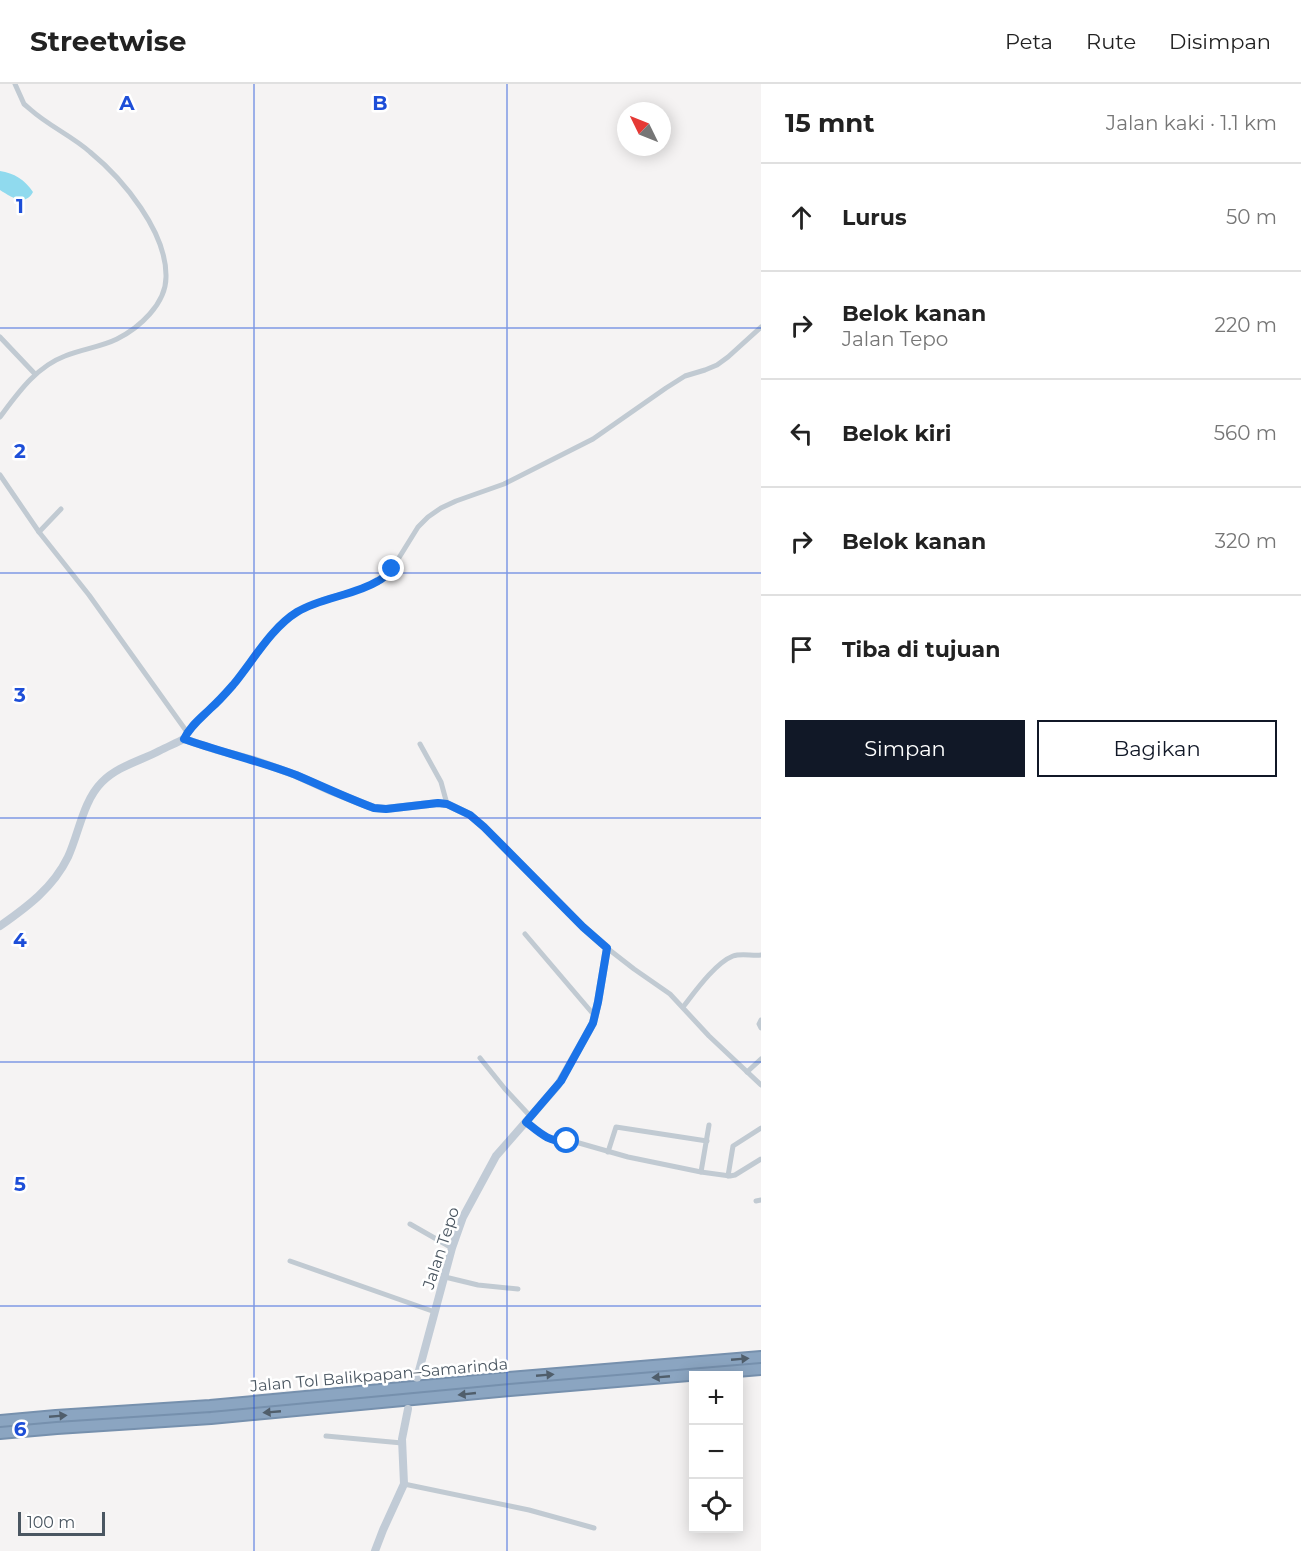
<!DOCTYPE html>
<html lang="id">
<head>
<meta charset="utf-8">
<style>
  :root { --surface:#fff; --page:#f6f6f6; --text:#222; --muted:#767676; --line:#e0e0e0; --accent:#111827 }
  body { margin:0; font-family:Montserrat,sans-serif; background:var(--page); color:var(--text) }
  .controls { position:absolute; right:18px; bottom:18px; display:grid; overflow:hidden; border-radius:0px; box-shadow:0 3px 15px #0003 }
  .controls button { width:54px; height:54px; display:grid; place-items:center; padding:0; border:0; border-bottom:2px solid var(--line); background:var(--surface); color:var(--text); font:30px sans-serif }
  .compass { position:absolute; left:617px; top:18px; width:54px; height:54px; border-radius:50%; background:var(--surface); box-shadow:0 3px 15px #0003; rotate:313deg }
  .scale { position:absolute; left:18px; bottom:15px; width:87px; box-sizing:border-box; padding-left:6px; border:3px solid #4a5661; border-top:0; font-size:16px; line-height:21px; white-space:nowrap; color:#4a5661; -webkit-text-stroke:4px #fff; paint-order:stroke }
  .stop { position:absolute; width:18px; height:18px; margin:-14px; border:4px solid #1a73e8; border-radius:50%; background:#fff }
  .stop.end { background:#1a73e8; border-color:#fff; box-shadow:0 2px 6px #0008 }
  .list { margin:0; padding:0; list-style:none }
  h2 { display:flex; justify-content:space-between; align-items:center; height:78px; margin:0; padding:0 24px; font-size:26px }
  h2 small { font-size:20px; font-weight:400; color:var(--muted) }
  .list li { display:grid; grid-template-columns:39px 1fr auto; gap:18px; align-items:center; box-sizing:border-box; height:108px; padding:0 24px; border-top:2px solid var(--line) }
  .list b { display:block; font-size:22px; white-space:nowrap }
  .list p { margin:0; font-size:20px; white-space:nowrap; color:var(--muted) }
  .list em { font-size:20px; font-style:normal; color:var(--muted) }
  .actions { display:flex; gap:12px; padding:18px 24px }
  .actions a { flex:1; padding:14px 0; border:2px solid var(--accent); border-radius:0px; text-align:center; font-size:21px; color:var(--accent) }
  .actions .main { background:var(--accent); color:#fff }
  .icon { flex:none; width:33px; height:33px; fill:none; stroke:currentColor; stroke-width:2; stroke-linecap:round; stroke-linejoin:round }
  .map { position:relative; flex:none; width:761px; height:1467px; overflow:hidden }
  header { display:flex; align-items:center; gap:36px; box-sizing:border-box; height:84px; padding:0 30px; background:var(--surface); border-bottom:2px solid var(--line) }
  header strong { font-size:28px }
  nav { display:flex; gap:33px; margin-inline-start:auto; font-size:21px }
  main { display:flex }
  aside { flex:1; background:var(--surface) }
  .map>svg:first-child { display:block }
  .water { fill:#90daee }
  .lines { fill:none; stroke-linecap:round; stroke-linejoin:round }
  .highway-casing { stroke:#7690ad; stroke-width:14 }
  .street { stroke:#c1cad2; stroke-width:5 }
  .secondary { stroke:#c1cbd6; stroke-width:8 }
  .highway { stroke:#8ba5c1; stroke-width:10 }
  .oneway { fill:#505e6b }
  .route { stroke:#1a73e8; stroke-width:8 }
  .grid { fill:none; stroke:#1d4ed8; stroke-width:1.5; stroke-opacity:0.55 }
  .labels { text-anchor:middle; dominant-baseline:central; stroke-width:5; stroke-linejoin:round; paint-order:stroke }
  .street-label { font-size:16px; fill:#4a5661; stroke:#fff }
  .grid-label { font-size:20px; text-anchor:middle; font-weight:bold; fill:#1d4ed8; stroke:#fff; stroke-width:5; stroke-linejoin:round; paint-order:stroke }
</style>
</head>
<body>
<header>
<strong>Streetwise</strong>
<nav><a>Peta</a><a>Rute</a><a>Disimpan</a></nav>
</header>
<main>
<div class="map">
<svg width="761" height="1467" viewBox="0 0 761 1467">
  <rect width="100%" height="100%" fill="#f5f3f3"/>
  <!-- water -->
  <path class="water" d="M0,87c14,2 25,9 33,21 -8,15 -22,5 -33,-2z"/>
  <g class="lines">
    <defs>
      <g id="highway">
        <polyline points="0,1337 56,1332 210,1322 509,1294 761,1273"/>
        <polyline points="0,1349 57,1344 211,1334 510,1306 761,1285"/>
      </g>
    </defs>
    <!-- highway casing -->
    <use href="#highway" class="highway-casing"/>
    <!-- street -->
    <g class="street">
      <polyline points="0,253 35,290"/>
      <path d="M0,333c18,-24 36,-50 65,-61 17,-7 36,-9 52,-17 22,-11 49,-35 49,-62 1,-45 -43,-98 -76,-125 -18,-16 -41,-26 -59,-42l-7,-6 -9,-20"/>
      <polyline points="0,391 39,448 89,511 187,648"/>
      <polyline points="39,448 61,425"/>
      <polyline points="184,655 187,648 193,641 233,601 282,539 296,528 322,516 353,507 378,497 392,485 418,443 428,433 441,424 456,417 504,400 593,355 666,304 685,292 705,286 717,281 728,273 761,243"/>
      <polyline points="420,660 441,698 447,720"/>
      <polyline points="525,850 594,931"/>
      <polyline points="607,864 634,885 670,910 709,952 761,1001"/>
      <path d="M683,923c11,-14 32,-44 50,-51 8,-3 19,0 28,-1"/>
      <polyline points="761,936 759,940 761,944"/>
      <polyline points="480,974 505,1005 531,1033"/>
      <polyline points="747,988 761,975"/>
      <polyline points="526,1038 547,1054 553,1057 572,1057 628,1073 701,1088 730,1092 735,1091 761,1075"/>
      <polyline points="608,1068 616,1043 707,1057"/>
      <polyline points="701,1088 709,1041"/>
      <polyline points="728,1092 733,1062 761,1044"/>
      <polyline points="756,1117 761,1116"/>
      <polyline points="410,1140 452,1164"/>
      <polyline points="290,1177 435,1228"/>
      <polyline points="445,1193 478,1201 518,1205"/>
      <polyline points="326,1352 402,1359"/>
      <polyline points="404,1400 529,1426 594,1444"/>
    </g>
    <!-- secondary -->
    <g class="secondary">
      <path d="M0,842c27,-19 53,-38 68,-69 11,-24 15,-56 34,-75 16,-16 38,-21 57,-31 8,-4 17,-8 25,-12l33,11 37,10 42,15 35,16 43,17 12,1 52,-6 9,1 23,11 14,12 99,100 24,21 -9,54 -5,21 -6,11 -29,51 -62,71 -33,61 -11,31 -35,130"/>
      <polyline points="375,1467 383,1446 404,1400 402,1355 408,1325"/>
    </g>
    <!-- highway -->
    <use href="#highway" class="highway"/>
  </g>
  <!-- one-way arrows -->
  <defs><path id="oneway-solid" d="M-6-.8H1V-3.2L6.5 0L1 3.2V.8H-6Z" transform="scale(1.5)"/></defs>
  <g class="oneway">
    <use href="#oneway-solid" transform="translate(740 1275) rotate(-5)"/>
    <use href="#oneway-solid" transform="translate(545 1291) rotate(-5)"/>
    <use href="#oneway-solid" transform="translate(661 1293) rotate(175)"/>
    <use href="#oneway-solid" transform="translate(467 1310) rotate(174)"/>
    <use href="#oneway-solid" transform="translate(272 1328) rotate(175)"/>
    <use href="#oneway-solid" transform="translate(58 1332) rotate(-5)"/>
  </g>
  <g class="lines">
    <!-- route -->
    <path class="route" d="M392,485c-4,4 -8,9 -14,12 -25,15 -56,16 -81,31 -26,16 -44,49 -64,73 -7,8 -14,16 -22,23 -10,10 -21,18 -27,31 37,13 75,22 112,36 26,11 51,23 78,33l12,1 52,-6 9,1 23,11 14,12 99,100 24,21 -9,54 -5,21 -32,58 -35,41c14,11 22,20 41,19"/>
  </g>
  <!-- grid -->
  <path class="grid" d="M254,0v1467M507,0v1467M0,244h761M0,489h761M0,734h761M0,978h761M0,1222h761"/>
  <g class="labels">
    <!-- street labels -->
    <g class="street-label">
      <text transform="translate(441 1164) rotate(-72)">Jalan Tepo</text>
      <text transform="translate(379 1291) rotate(-5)">Jalan Tol Balikpapan–Samarinda</text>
    </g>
  </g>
  <g class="grid-label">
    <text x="127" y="26">A</text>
    <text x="380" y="26">B</text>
    <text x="20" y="129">1</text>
    <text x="20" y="374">2</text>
    <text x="20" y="618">3</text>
    <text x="20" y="863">4</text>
    <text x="20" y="1107">5</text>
    <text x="20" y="1352">6</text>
  </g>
</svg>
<div class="controls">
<button>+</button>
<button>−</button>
<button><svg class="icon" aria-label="locate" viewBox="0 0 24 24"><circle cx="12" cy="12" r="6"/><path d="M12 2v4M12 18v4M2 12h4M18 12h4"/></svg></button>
</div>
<svg class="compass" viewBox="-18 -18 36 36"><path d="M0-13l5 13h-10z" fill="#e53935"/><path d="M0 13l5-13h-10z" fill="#767676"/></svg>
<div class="scale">100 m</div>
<div class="stop" style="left:567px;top:1057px"></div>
<div class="stop end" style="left:392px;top:485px"></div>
</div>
<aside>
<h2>15 mnt<small>Jalan kaki · 1.1 km</small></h2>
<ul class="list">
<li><svg class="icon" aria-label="ahead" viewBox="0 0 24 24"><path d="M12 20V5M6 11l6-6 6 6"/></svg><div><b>Lurus</b></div><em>50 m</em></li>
<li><svg class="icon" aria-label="right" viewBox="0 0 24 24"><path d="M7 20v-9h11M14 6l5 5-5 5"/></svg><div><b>Belok kanan</b><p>Jalan Tepo</p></div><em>220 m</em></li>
<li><svg class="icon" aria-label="left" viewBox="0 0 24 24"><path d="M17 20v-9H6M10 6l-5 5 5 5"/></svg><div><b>Belok kiri</b></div><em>560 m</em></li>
<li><svg class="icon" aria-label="right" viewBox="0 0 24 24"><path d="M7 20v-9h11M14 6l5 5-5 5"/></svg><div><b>Belok kanan</b></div><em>320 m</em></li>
<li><svg class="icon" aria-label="arrive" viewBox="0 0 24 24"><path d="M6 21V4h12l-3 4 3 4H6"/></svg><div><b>Tiba di tujuan</b></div></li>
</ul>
<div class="actions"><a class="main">Simpan</a><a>Bagikan</a></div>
</aside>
</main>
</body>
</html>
